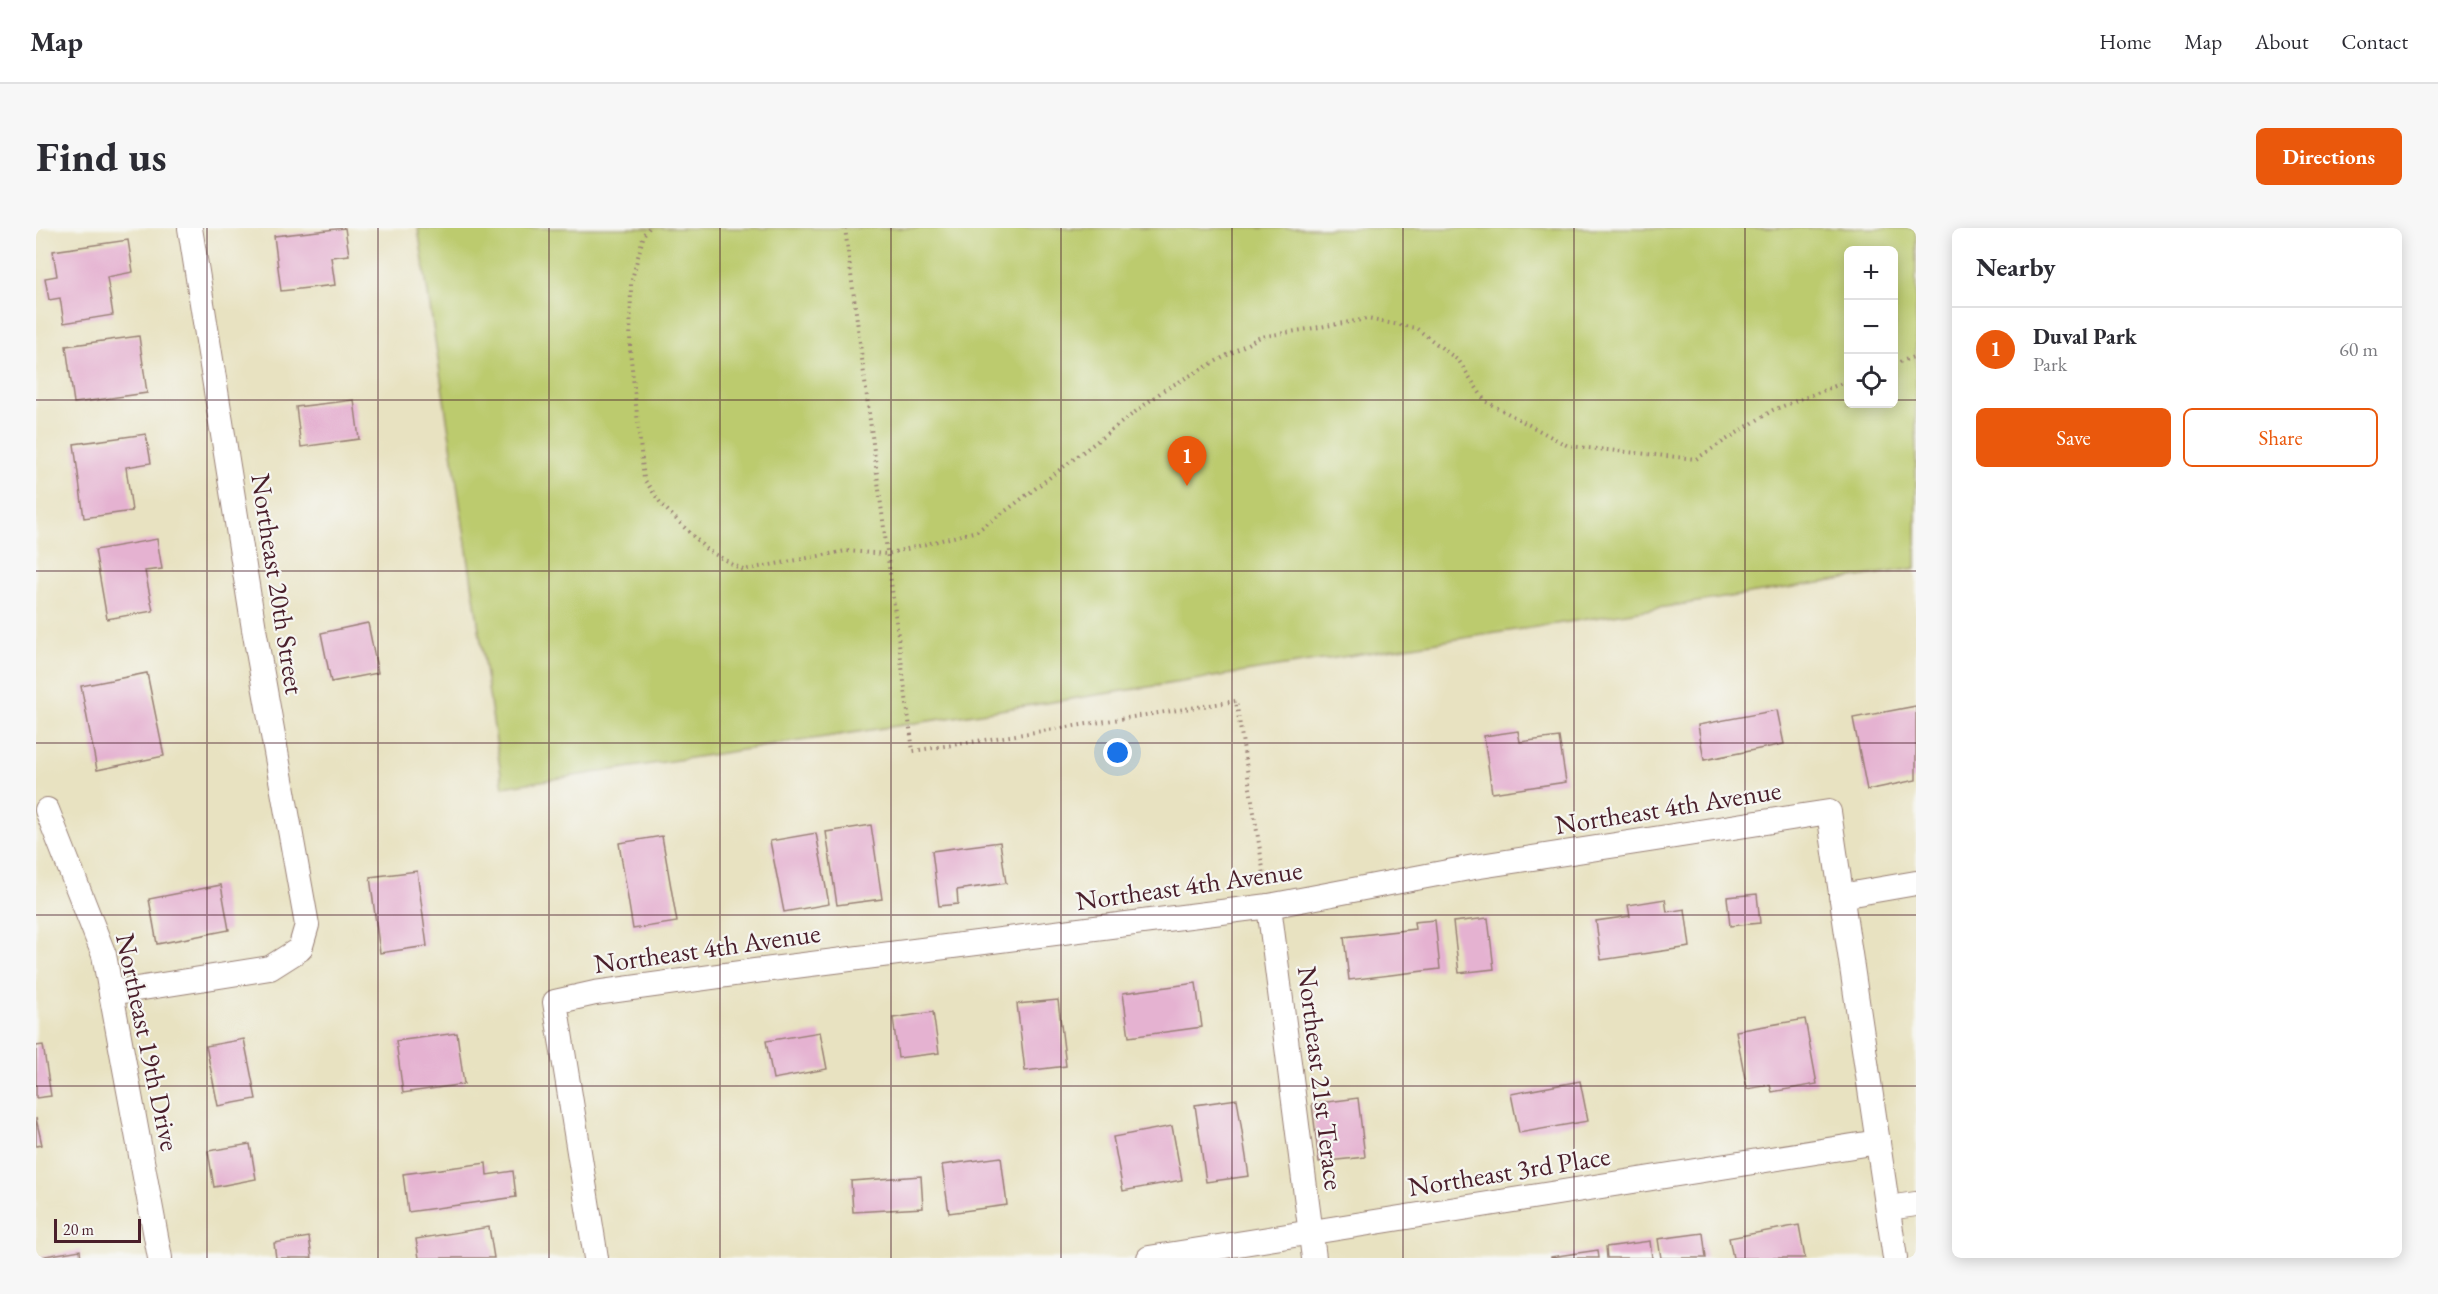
<!DOCTYPE html>
<html lang="en">
<head>
<meta charset="utf-8">
<style>
  :root { --surface:#fff; --page:#f7f7f7; --text:#2b2b33; --muted:#7c7c81; --line:#e1e1e2; --accent:#ea580c }
  body { margin:0; font-family:"EB Garamond",serif; background:var(--page); color:var(--text) }
  .controls { position:absolute; right:18px; top:18px; display:grid; overflow:hidden; border-radius:9px; box-shadow:0 3px 15px #0003 }
  .controls button { width:54px; height:54px; display:grid; place-items:center; padding:0; border:0; border-bottom:2px solid var(--line); background:var(--surface); color:var(--text); font:30px sans-serif }
  .scale { position:absolute; left:18px; bottom:15px; width:87px; box-sizing:border-box; padding-left:6px; border:3px solid #4a1f2b; border-top:0; font-size:16px; line-height:21px; white-space:nowrap; color:#4a1f2b; -webkit-text-stroke:4px #f6f6f2; paint-order:stroke }
  .you { position:absolute; left:1082px; top:525px; width:21px; height:21px; margin:-15px; border:4px solid #fff; border-radius:50%; background:#1a73e8; box-shadow:0 0 0 9px #1a73e833 }
  .badge { display:grid; place-items:center; width:39px; height:39px; border-radius:50%; background:var(--accent); color:#fff; font-size:20px; font-weight:700 }
  .pin { position:absolute; translate:-50% -50px; filter:drop-shadow(0 2px 3px #0008) }
  .pin::after { content:''; position:absolute; top:32px; width:21px; height:18px; background:inherit; clip-path:polygon(0 0,100% 0,50% 100%) }
  .list { margin:0; padding:0; list-style:none }
  h2 { display:flex; justify-content:space-between; align-items:center; height:78px; margin:0; padding:0 24px; font-size:26px }
  h2 small { font-size:20px; font-weight:400; color:var(--muted) }
  .list li { display:grid; grid-template-columns:39px 1fr auto; gap:18px; align-items:center; box-sizing:border-box; height:84px; padding:0 24px; border-top:2px solid var(--line) }
  .list b { display:block; font-size:22px; white-space:nowrap }
  .list p { margin:0; font-size:20px; white-space:nowrap; color:var(--muted) }
  .list em { font-size:20px; font-style:normal; color:var(--muted) }
  .actions { display:flex; gap:12px; padding:18px 24px }
  .actions a { flex:1; padding:14px 0; border:2px solid var(--accent); border-radius:9px; text-align:center; font-size:21px; color:var(--accent) }
  .actions .main { background:var(--accent); color:#fff }
  .icon { flex:none; width:33px; height:33px; fill:none; stroke:currentColor; stroke-width:2; stroke-linecap:round; stroke-linejoin:round }
  .map { position:relative; flex:none; width:1880px; height:1030px; overflow:hidden; border-radius:9px }
  header { display:flex; align-items:center; gap:36px; box-sizing:border-box; height:84px; padding:0 30px; background:var(--surface); border-bottom:2px solid var(--line) }
  header strong { font-size:28px }
  nav { display:flex; gap:33px; margin-inline-start:auto; font-size:21px }
  .intro { display:flex; align-items:center; justify-content:space-between; box-sizing:border-box; height:144px; padding:0 36px }
  h1 { margin:0; font-size:42px }
  .button { padding:15px 27px; border-radius:9px; background:var(--accent); color:#fff; font-size:21px; font-weight:700 }
  main { display:flex; gap:36px; padding:0 36px }
  aside { flex:1; background:var(--surface); border-radius:9px; box-shadow:0 3px 15px #0003 }
  .map>svg:first-child { display:block }
  .green { fill:#bccb6e; stroke:#83754c; stroke-width:1.5; fill-rule:evenodd }
  .building { fill:#e5b2d1 }
  .lines { fill:none; stroke-linecap:round; stroke-linejoin:round }
  .minor-casing { stroke:#998076; stroke-width:26 }
  .path { stroke:#998076; stroke-width:4; stroke-dasharray:1.5 4.5; stroke-linecap:butt }
  .minor { stroke:#fff; stroke-width:24 }
  .grid { fill:none; stroke:#4a1f2b; stroke-width:1.5; stroke-opacity:0.55 }
  .labels { text-anchor:middle; dominant-baseline:central; stroke-width:4.5; stroke-linejoin:round; paint-order:stroke }
  .street-label { font-size:27px; fill:#4a1f2b; stroke:#f6f6f2 }
</style>
</head>
<body>
<header>
<strong>Map</strong>
<nav><a>Home</a><a>Map</a><a>About</a><a>Contact</a></nav>
</header>
<div class="intro"><h1>Find us</h1><a class="button">Directions</a></div>
<main>
<div class="map">
<svg width="1880" height="1030" viewBox="0 0 1880 1030">
  <rect width="100%" height="100%" fill="#f6f6f2"/>
  <filter id="ink" filterUnits="userSpaceOnUse"><feTurbulence type="fractalNoise" baseFrequency=".0167" numOctaves="2"/><feDisplacementMap in="SourceGraphic" scale="12" xChannelSelector="R" yChannelSelector="G"/><feConvolveMatrix kernelMatrix="1 2 1 2 8 2 1 2 1" color-interpolation-filters="sRGB"/></filter>
  <filter id="wash" filterUnits="userSpaceOnUse"><feTurbulence type="fractalNoise" baseFrequency=".008" numOctaves="4" result="noise"/><feDisplacementMap in="SourceGraphic" scale="24" xChannelSelector="R" yChannelSelector="G"/><feGaussianBlur stdDeviation="1.35" result="paint"/><feColorMatrix in="noise" values="0 0 0 0 0 0 0 0 0 0 0 0 0 0 0 0 0 1.4 0 .05"/><feComposite in="paint" operator="in"/></filter>
  <g filter="url(#wash)">
    <rect width="100%" height="100%" fill="#e8e2c1"/>
    <!-- green -->
    <path class="green" d="M382,0h1498v340l-1413,219zM1812,22h46v154h-46z"/>
    <g id="blocks">
      <!-- building -->
      <g class="building">
        <polygon points="309,0 313,27 295,29 299,57 245,63 238,8"/>
        <polygon points="92,12 97,44 71,49 77,87 28,95 24,70 13,72 9,50 21,48 17,23"/>
        <polygon points="103,108 111,165 38,175 30,118"/>
        <polygon points="318,172 323,211 265,219 260,179"/>
        <polygon points="110,206 115,235 90,239 96,283 48,290 38,216"/>
        <polygon points="121,311 126,341 109,343 117,383 71,391 59,322"/>
        <polygon points="332,395 342,445 295,454 285,405"/>
        <polygon points="111,445 128,528 61,542 45,458"/>
        <polygon points="1880,478 1880,552 1831,562 1817,490"/>
        <polygon points="1741,482 1748,516 1668,532 1662,497"/>
        <polygon points="1482,503 1484,514 1523,509 1530,554 1456,565 1448,508"/>
        <polygon points="835,597 846,671 801,677 790,604"/>
        <polygon points="780,605 793,676 748,684 734,613"/>
        <polygon points="626,608 641,694 597,701 583,615"/>
        <polygon points="964,614 970,655 921,662 922,676 903,678 896,623"/>
        <polygon points="381,643 391,718 344,725 334,649"/>
        <polygon points="185,657 193,702 121,716 113,671"/>
        <polygon points="1721,666 1724,695 1694,698 1691,669"/>
        <polygon points="1629,671 1631,684 1649,681 1654,719 1565,732 1560,693 1594,688 1592,677"/>
        <polygon points="1452,690 1458,741 1423,745 1417,694"/>
        <polygon points="1399,692 1404,741 1313,752 1308,709 1379,701 1378,694"/>
        <polygon points="1160,755 1166,799 1093,809 1087,765"/>
        <polygon points="1022,772 1030,838 989,843 981,776"/>
        <polygon points="897,784 903,825 862,830 857,790"/>
        <polygon points="1769,791 1781,856 1736,864 1734,857 1711,861 1700,803"/>
        <polygon points="784,804 791,841 737,851 730,813"/>
        <polygon points="421,805 428,856 367,865 360,813"/>
        <polygon points="208,811 220,871 182,878 170,818"/>
        <polygon points="7,817 15,868 0,870 0,818"/>
        <polygon points="1544,853 1552,893 1483,905 1475,866"/>
        <polygon points="1322,870 1329,929 1283,934 1276,876"/>
        <polygon points="1201,871 1213,948 1170,954 1159,877"/>
        <polygon points="0,890 6,917 0,918"/>
        <polygon points="1136,898 1146,952 1087,963 1077,909"/>
        <polygon points="214,916 220,951 178,959 172,923"/>
        <polygon points="965,929 971,977 913,985 906,937"/>
        <polygon points="450,935 451,947 477,943 480,969 372,984 367,946"/>
        <polygon points="885,948 887,980 817,984 815,953"/>
        <polygon points="1763,997 1769,1030 1697,1030 1693,1010"/>
        <polygon points="453,999 458,1030 383,1030 380,1011"/>
        <polygon points="1667,1005 1670,1030 1625,1030 1622,1011"/>
        <polygon points="273,1009 276,1030 240,1030 238,1015"/>
        <polygon points="1614,1013 1616,1030 1571,1030 1570,1019"/>
        <polygon points="44,1022 45,1030 4,1030 4,1029"/>
        <polygon points="1562,1022 1563,1030 1515,1030 1515,1029"/>
      </g>
    </g>
  </g>
  <g filter="url(#ink)">
    <use href="#blocks" fill-opacity="0" stroke="#998076" stroke-width="1.5"/>
    <g class="lines">
      <defs>
        <g id="minor">
          <polyline points="11,582 68,727 124,1030"/>
          <polyline points="1805,668 1880,655"/>
          <polyline points="1233,678 1278,1030"/>
          <polyline points="75,765 234,740 264,721 271,697 218,401 154,0"/>
          <polyline points="1852,980 1880,976"/>
          <polyline points="560,1030 519,774 559,765 719,743 1233,678 1438,639 1793,584 1859,1030"/>
          <polyline points="1113,1030 1842,914"/>
        </g>
      </defs>
      <!-- minor casing -->
      <use href="#minor" class="minor-casing"/>
      <!-- path -->
      <g class="path">
        <polyline points="613,0 608,6 595,55 594,122 608,251 626,277 671,322 707,342 810,323 851,326 941,303 975,279 1128,162 1224,109 1331,91 1380,100 1423,133 1449,173 1532,218 1660,231 1737,182 1812,153"/>
        <polyline points="809,0 877,523 1200,473 1229,653"/>
        <polyline points="1858,136 1880,128"/>
      </g>
      <!-- minor -->
      <use href="#minor" class="minor"/>
    </g>
  </g>
  <!-- grid -->
  <path class="grid" d="M171,0v1030M342,0v1030M513,0v1030M684,0v1030M855,0v1030M1025,0v1030M1196,0v1030M1367,0v1030M1538,0v1030M1709,0v1030M0,172h1812M1858,172h22M0,343h1880M0,515h1880M0,687h1880M0,858h1880"/>
  <g class="labels">
    <!-- street labels -->
    <g class="street-label">
      <text transform="translate(242 356) rotate(81)">Northeast 20th Street</text>
      <text transform="translate(1632 579) rotate(-9)">Northeast 4th Avenue</text>
      <text transform="translate(1153 657) rotate(-8)">Northeast 4th Avenue</text>
      <text transform="translate(671 720) rotate(-8)">Northeast 4th Avenue</text>
      <text transform="translate(112 814) rotate(78)">Northeast 19th Drive</text>
      <text transform="translate(1285 850) rotate(83)">Northeast 21st Terace</text>
      <text transform="translate(1473 943) rotate(-9)">Northeast 3rd Place</text>
    </g>
  </g>
</svg>
<div class="controls">
<button>+</button>
<button>−</button>
<button><svg class="icon" aria-label="locate" viewBox="0 0 24 24"><circle cx="12" cy="12" r="6"/><path d="M12 2v4M12 18v4M2 12h4M18 12h4"/></svg></button>
</div>
<div class="scale">20 m</div>
<div class="you"></div>
<div class="pin badge" style="left:1151px;top:258px">1</div>
</div>
<aside>
<h2>Nearby<small></small></h2>
<ul class="list">
<li><span class="badge">1</span><div><b>Duval Park</b><p>Park</p></div><em>60 m</em></li>
</ul>
<div class="actions"><a class="main">Save</a><a>Share</a></div>
</aside>
</main>
</body>
</html>
